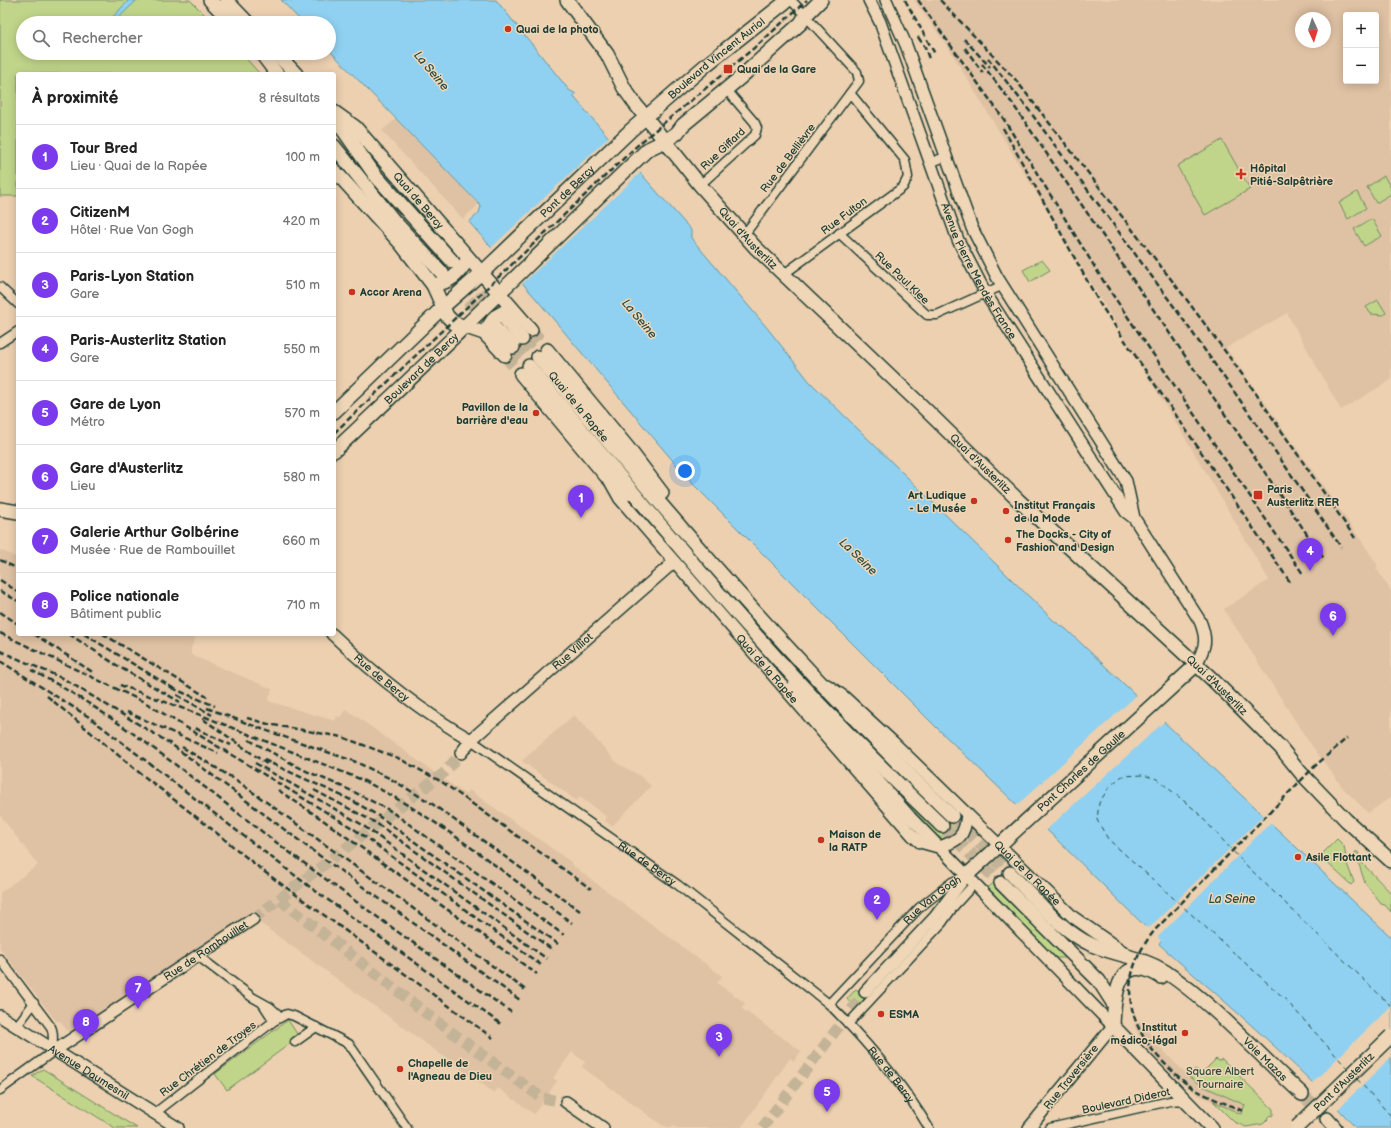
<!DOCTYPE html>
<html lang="fr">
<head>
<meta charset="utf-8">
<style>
  :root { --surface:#fff; --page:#f6f6f6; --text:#222; --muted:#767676; --line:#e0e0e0; --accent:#7c3aed }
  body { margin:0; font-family:"Balsamiq Sans",sans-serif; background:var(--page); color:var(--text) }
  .controls { position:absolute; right:12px; top:12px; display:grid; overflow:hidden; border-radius:4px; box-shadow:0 2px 10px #0003 }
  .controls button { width:36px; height:36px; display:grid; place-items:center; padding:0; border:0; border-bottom:1px solid var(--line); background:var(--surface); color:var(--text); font:20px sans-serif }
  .compass { position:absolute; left:1295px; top:12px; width:36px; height:36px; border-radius:50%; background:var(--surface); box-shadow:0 2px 10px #0003; rotate:176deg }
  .you { position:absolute; left:685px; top:471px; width:14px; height:14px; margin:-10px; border:3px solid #fff; border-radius:50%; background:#1a73e8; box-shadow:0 0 0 6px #1a73e833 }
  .badge { display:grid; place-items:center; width:26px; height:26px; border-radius:50%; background:var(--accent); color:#fff; font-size:13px; font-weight:700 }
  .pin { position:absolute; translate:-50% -33px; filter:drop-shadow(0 1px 2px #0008) }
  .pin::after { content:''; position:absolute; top:21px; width:14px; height:12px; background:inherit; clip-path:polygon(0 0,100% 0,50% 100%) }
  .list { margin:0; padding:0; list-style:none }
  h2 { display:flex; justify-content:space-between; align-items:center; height:52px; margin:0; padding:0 16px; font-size:17px }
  h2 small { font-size:13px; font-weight:400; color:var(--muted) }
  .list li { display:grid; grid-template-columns:26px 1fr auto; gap:12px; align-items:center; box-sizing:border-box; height:64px; padding:0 16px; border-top:1px solid var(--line) }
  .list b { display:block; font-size:15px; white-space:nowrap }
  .list p { margin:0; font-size:13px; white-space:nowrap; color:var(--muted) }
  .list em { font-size:13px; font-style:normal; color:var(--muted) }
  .icon { flex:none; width:22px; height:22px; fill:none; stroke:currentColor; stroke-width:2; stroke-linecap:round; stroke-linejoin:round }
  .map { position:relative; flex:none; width:1391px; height:1128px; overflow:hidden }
  .search { position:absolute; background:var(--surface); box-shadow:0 2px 10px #0003; left:16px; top:16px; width:320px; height:44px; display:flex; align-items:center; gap:10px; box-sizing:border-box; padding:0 14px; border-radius:22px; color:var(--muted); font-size:15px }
  .panel { position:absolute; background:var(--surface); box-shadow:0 2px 10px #0003; left:16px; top:72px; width:320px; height:564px; border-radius:4px }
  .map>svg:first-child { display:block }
  .built { fill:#dfc1a3; fill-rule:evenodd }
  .green { fill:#c0d58a; stroke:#70895f }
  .water { fill:#90d1f1; stroke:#6396a5 }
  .pier { fill:#ecd0b0 }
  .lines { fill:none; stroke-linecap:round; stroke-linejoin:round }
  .ferry { stroke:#2a4c47; stroke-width:1; stroke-dasharray:5 4; stroke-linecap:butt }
  .secondary-tunnel { stroke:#c3b397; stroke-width:11; stroke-dasharray:11 5.5; stroke-linecap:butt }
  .primary-tunnel { stroke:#c3b397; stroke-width:13; stroke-dasharray:13 6; stroke-linecap:butt }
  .street-casing { stroke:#1f3d34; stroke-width:11 }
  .secondary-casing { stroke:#1f3d34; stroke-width:14 }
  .primary-casing { stroke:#1f3d34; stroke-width:16 }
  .street { stroke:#eed6b6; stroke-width:8 }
  .secondary { stroke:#eed6b6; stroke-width:11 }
  .primary { stroke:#eed6b6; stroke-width:13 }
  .rail { stroke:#1f3d34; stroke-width:2.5; stroke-dasharray:6 3; stroke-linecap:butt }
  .primary-bridge-casing { stroke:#1f3d34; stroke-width:16; stroke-linecap:butt }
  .primary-bridge { stroke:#eed6b6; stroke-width:13 }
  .poi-dot { fill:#c8321e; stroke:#eed6b6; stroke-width:1.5 }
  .labels { text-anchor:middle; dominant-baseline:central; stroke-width:3; stroke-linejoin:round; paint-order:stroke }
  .poi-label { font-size:11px; font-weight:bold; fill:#1f3d34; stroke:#eed6b6; text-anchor:start }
  .street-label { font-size:11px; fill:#1f3d34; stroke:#eed6b6 }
  .park-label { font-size:11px; fill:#2f4c3d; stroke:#eed6b6 }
  .water-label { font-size:12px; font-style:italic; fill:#2a4c47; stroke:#eed6b6 }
</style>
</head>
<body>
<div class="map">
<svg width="1391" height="1128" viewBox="0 0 1391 1128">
  <rect width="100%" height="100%" fill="#ecd0b0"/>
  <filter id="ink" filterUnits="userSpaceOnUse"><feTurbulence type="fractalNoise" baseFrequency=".025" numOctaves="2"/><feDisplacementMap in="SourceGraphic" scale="8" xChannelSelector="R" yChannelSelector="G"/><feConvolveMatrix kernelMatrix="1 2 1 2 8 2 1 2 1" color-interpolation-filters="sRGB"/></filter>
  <g filter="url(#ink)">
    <!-- built -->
    <g class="built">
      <path d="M914,0h477v380l-50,30 -54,-97 -61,35 135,192 17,26 -2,2 15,23v206l-23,16 -24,-24 -37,-50 -83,-130 45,-29 -59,-101 -262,-432zM1346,15h30v66h-30zM1301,18h24v24h-24z"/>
      <polygon points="396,119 479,204 463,219 382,131"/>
      <polygon points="0,550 18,558 18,634 197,634 191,648 191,655 272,689 268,701 335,721 337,716 340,717 346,709 466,795 469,790 571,862 571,864 601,887 722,976 717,983 745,1003 741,1008 801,1051 794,1061 790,1058 741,1128 677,1128 674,1126 671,1128 662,1125 582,1067 585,1062 572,1052 553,1078 557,1081 534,1114 498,1088 494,1093 249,915 69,1034 61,1021 56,1021 0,948 0,893 38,865 0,815"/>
      <polygon points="574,715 618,764 639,775 651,786 612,826 605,821 607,817 580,797 577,801 522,761"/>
      <polygon points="1143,1021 1154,1041 1183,1071 1203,1086 1245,1105 1241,1114 1198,1095 1178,1080 1154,1056 1139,1036 1134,1024"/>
    </g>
    <!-- green -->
    <g class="green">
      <polygon points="0,0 190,0 213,23 23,23 23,53 241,53 260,74 18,74 18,196 0,196"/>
      <polygon points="1222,140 1250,189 1205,215 1177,166"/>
      <polygon points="1384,176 1391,188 1391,194 1376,203 1367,187"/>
      <polygon points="1357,192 1366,208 1348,219 1339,203"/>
      <polygon points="1372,219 1382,236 1364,246 1354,229"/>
      <polygon points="1042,260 1050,270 1030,282 1023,270"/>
      <polygon points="1378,300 1386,313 1383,315 1371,314 1366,307"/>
      <polygon points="884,779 938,832 958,812 962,821 957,833 943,839 933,834 883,780"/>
      <polygon points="1337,839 1344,846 1347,864 1354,882 1351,885 1320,856"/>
      <polygon points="1355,852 1358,852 1361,862 1391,893 1391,912 1385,905 1381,904 1365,883"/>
      <polygon points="1011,865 1014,868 995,888 1066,958 1055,958 988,888"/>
      <path d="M856,989l11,9c-7,7 -13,10 -20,1z"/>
      <polygon points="288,1020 299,1037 227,1090 215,1074"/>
      <polygon points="1216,1059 1219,1061 1222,1059 1273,1109 1273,1115 1271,1116 1270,1115 1267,1118 1268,1119 1263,1124 1246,1127 1234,1122 1213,1101 1241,1114 1245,1105 1203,1086 1189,1077 1195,1069 1200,1072 1204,1071"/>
      <polygon points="43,1069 127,1122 137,1128 115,1128 32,1076"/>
    </g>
    <!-- water -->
    <g class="water">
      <polygon points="129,0 136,1 113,23 107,23"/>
      <path d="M281,0h215l73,90 7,4 -3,2 37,43 81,91v8l77,91 42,53 244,239 12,8 325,308v191h-35c-39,-43 -81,-82 -124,-120 -24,-22 -49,-42 -73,-64l2,-2 -114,-112 -32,-27 -79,-76 -246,-246 -152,-180 -69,-79 10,-9 2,-7 -152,-156v-27h-26z"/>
    </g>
    <!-- pier -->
    <g class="pier">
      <polygon points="610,136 614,136 616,138 615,142 642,171 521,285 490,249"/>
      <polygon points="1138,694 1166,720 1045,831 1016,806"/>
      <polygon points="1261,810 1277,825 1274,826 1270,823 1158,937 1161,941 1158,945 1159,941 1143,927 1144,926 1149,928 1263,816 1259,812"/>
      <polygon points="1391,1006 1391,1057 1337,1110 1311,1084"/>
    </g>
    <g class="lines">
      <!-- ferry -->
      <g class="ferry">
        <polyline points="1348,1069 1285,999 1108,839 1097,820 1099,803 1110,786 1122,776 1143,775 1157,779 1195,810 1244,863 1391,1006"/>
        <polyline points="1357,1079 1391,1116"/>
      </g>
      <!-- secondary-tunnel -->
      <g class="secondary-tunnel">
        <polyline points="280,900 435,1020 542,1098 566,1102"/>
        <polyline points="253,919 445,772 461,753"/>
        <polyline points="762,1128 865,992"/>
      </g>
      <!-- primary-tunnel -->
      <g class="primary-tunnel">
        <polyline points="454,263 505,319"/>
        <polyline points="442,273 495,328"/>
        <polyline points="531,330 547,350"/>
        <polyline points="522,339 538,357"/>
        <polyline points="513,347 529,366"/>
        <polyline points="505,355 521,374"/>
        <polyline points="952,816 1010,873"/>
        <polyline points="942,826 1001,883"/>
        <polyline points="1302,1094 1327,1119"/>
      </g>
      <defs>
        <g id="street">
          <polyline points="930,163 947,156"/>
          <polyline points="700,185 755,135 757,128 755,123 726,89"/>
          <polyline points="839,233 927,315 937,315 1001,286"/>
          <polyline points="744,235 859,81 857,72 791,0"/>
          <polyline points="784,274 903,187 908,177 905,160 850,93"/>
          <polyline points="0,287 18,304"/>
          <polyline points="0,343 18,331"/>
          <path id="s1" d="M471,740l207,145 151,119c36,36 74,80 100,124"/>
          <polyline points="198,956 252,997 270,1007 281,1017"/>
          <path d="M0,959l51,68c4,8 0,15 3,24l-54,39"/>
          <polyline points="263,1004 274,1021"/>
          <path id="s2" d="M829,1004l90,-96 33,-26 14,-6"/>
          <polyline points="848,1024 942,923 954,906 974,884"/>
          <polyline points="16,1027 34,1003"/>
          <polyline points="295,1042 316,1027"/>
          <polyline points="155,1113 274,1021 287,1014 294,1016 349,1044 407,1128"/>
          <polyline points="1050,1128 1170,1101 1185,1100"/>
        </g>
        <g id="secondary">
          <path id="s3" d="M869,0l11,22 78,218 28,54 140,218 8,6"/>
          <path d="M886,0l20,45 66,183 25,49 129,204 8,37 66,103c8,20 5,26 -4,44"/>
          <path id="s4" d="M611,483l9,16 292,336 8,7 18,5"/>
          <path id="s5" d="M332,634c43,41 88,77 139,106"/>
          <polyline points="794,685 910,817 1113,1026 1029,1128"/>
          <path id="s6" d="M827,685l16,11 50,46 180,175 55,38"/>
          <path id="s7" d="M461,753l10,-13 203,-178"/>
          <path d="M939,847c20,-6 26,-11 28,-33"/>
          <polyline points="865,992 935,917 966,876"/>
          <path id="s8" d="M0,1016l178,112"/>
          <path id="s9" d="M54,1051l199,-132"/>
          <polyline points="566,1102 603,1128"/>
        </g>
        <g id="primary">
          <polyline points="210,0 232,23"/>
          <polyline points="226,0 248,23"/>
          <path id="s10" d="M567,0l40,54 17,34 12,17 64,80 55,62 169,161 94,92 194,179 68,68 21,26 45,47 45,41"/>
          <polyline points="261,53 277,74"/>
          <polyline points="276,53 296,74"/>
          <path id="s11" d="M334,112l21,15 176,203"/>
          <polyline points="334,117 375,175 453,262"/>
          <polyline points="334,146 394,221 442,273"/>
          <polyline points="334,170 402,245 433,285 447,316 454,323 484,333 505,355"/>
          <path d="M433,285c18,-3 25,-10 35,-26"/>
          <polyline points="505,319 522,339"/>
          <polyline points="495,328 513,347"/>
          <polyline points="484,333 495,317 511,308"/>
          <polyline points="547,350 628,448 662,493"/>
          <path id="s12" d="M538,357c131,160 265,316 414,459"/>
          <path d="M529,366c86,105 172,210 264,310 48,52 98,101 149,150"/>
          <polyline points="521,374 606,476 626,494"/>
          <path id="s13" d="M334,412l109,-105 44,-39 144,-138 75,-65 82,-65"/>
          <path id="s14" d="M334,451c106,-99 209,-201 314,-302l17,-8 12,-8 6,-8 58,-48 60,-54 5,-8 15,-15"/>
          <polyline points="0,509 18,512"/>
          <path id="s15" d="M1010,873c24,24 51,58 82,72 26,11 48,11 74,27 50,34 91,81 136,122"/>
          <path id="s16" d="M966,876l230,-211"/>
          <polyline points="1001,883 1099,981 1113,1003"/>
          <path d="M1161,977c-43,-28 -47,19 -48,49l99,102"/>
          <polyline points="1327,1119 1335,1128"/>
        </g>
      </defs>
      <!-- street casing -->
      <use href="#street" class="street-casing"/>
      <!-- secondary casing -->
      <use href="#secondary" class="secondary-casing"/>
      <!-- primary casing -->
      <use href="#primary" class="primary-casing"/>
      <!-- street -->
      <use href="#street" class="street"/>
      <!-- secondary -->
      <use href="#secondary" class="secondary"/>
      <!-- primary -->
      <use href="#primary" class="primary"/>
      <!-- rail -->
      <g class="rail">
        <polyline points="905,0 935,54"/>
        <polyline points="918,0 1003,118 1104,282 1303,574"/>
        <polyline points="940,0 1015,79 1184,296 1250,385 1355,538"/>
        <polyline points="918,37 925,47 929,59"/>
        <polyline points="964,39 990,67"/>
        <polyline points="965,48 983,73"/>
        <polyline points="988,58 1028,109 1175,308 1233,390 1341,547"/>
        <polyline points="982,64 1012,103 1324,559"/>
        <polyline points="1003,128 1100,304 1290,582"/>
        <polyline points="334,433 641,142 760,43 807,0"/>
        <polyline points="0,560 18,569"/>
        <polyline points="0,580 18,592"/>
        <polyline points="0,591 18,601"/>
        <polyline points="0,612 18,624"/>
        <polyline points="0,633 146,703 354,829 541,965"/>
        <polyline points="34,634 94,673"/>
        <polyline points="69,634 121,668 180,702"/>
        <polyline points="84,634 176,690"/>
        <polyline points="103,634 207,697"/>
        <polyline points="0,651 64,679 171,744 309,848 520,1000"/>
        <polyline points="0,661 89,717 310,887 501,1024"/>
        <path d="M31,670c98,51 180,125 269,190 69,52 140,102 211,152"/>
        <path d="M120,685l83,31 157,63c76,37 144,94 212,144"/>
        <polyline points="172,688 215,706"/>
        <polyline points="177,695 212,715"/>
        <polyline points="47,696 136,770 208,826 262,870 493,1038"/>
        <polyline points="207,708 262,729 356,762 389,778 431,803 580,911"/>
        <polyline points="127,712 218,753"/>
        <polyline points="247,718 268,724 342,737 398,758 442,782 591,889"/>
        <polyline points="203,719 267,764"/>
        <polyline points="195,728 231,745"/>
        <polyline points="249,740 304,770 352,791 389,810 564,935"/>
        <polyline points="182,747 236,780 527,991"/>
        <polyline points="264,760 351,800 377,815 558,944"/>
        <polyline points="255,763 361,824 547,959"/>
        <polyline points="278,790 320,818 537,974"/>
        <polyline points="314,790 376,823 553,950"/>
        <path d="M1243,1111c-15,-7 -31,-12 -45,-20 -12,-6 -21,-16 -31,-25 -42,-41 -51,-89 -12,-136l160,-164 32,-28"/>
      </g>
      <defs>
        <g id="primary-bridge">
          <path id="s17" d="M1297,1127l94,-91"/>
        </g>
      </defs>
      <!-- primary-bridge casing -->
      <use href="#primary-bridge" class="primary-bridge-casing"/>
      <!-- primary-bridge -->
      <use href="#primary-bridge" class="primary-bridge"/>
    </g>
  </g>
  <!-- markers -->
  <g class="poi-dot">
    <circle cx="508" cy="29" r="4"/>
    <rect x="723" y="64" width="10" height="10" rx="2"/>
    <path d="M1239 168h4v4h4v4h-4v4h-4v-4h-4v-4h4z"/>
    <circle cx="352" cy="292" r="4"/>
    <circle cx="536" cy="413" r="4"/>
    <rect x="1253" y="490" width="10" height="10" rx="2"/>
    <circle cx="974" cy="501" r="4"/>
    <circle cx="1006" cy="511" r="4"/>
    <circle cx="1008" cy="540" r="4"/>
    <circle cx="821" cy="840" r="4"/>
    <circle cx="1298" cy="857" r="4"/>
    <circle cx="881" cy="1014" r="4"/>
    <circle cx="1185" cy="1033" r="4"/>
    <circle cx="400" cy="1069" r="4"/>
  </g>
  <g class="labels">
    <!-- poi labels -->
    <g class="poi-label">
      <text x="516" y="29">Quai de la photo</text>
      <text x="737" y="69">Quai de la Gare</text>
      <text x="1250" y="168">Hôpital<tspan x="1250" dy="13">Pitié-Salpêtrière</tspan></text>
      <text x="360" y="292">Accor Arena</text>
      <text x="528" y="407" text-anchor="end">Pavillon de la<tspan x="528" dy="13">barrière d'eau</tspan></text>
      <text x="1267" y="489">Paris<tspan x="1267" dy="13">Austerlitz RER</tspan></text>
      <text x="966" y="495" text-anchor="end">Art Ludique<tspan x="966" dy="13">- Le Musée</tspan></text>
      <text x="1014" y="505">Institut Français<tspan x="1014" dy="13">de la Mode</tspan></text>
      <text x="1016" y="534">The Docks - City of<tspan x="1016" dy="13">Fashion and Design</tspan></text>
      <text x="829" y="834">Maison de<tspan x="829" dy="13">la RATP</tspan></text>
      <text x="1306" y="857">Asile Flottant</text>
      <text x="889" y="1014">ESMA</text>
      <text x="1177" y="1027" text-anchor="end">Institut<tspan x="1177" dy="13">médico-légal</tspan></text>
      <text x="408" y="1063">Chapelle de<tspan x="408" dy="13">l'Agneau de Dieu</tspan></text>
    </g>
    <!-- street labels -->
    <g class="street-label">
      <text stroke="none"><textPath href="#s13" startOffset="521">Boulevard Vincent Auriol</textPath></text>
      <text transform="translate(723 149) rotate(-43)">Rue Giffard</text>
      <text transform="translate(788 158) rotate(-53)">Rue de Bellièvre</text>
      <text stroke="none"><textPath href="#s13" startOffset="321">Pont de Bercy</textPath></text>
      <text stroke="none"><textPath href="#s11" startOffset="123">Quai de Bercy</textPath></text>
      <text transform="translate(844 216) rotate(-37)">Rue Fulton</text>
      <text stroke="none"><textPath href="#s10" startOffset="300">Quai d'Austerlitz</textPath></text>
      <text stroke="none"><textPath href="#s3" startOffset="293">Avenue Pierre Mendès France</textPath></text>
      <text transform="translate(902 278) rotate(44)">Rue Paul Klee</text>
      <text stroke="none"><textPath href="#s14" startOffset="120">Boulevard de Bercy</textPath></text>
      <text stroke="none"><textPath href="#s12" startOffset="64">Quai de la Rapée</textPath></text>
      <text stroke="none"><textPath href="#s10" startOffset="624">Quai d'Austerlitz</textPath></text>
      <text stroke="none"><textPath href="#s7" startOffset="151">Rue Villiot</textPath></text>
      <text stroke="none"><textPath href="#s4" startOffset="243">Quai de la Rapée</textPath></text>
      <text stroke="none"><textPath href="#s5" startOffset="66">Rue de Bercy</textPath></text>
      <text stroke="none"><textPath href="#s10" startOffset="948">Quai d'Austerlitz</textPath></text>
      <text stroke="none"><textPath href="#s16" startOffset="156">Pont Charles de Gaulle</textPath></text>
      <text stroke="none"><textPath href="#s1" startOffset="215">Rue de Bercy</textPath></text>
      <text stroke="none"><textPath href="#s6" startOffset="275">Quai de la Rapée</textPath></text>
      <text stroke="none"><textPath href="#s2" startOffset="147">Rue Van Gogh</textPath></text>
      <text stroke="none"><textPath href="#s9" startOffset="182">Rue de Rambouillet</textPath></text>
      <text transform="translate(208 1059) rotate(-37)">Rue Chrétien de Troyes</text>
      <text stroke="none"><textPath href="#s15" startOffset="321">Voie Mazas</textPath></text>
      <text stroke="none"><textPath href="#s8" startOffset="105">Avenue Daumesnil</textPath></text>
      <text stroke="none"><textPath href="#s1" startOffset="539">Rue de Bercy</textPath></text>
      <text transform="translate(1071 1077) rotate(-51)">Rue Traversière</text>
      <text stroke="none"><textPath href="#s17" startOffset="65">Pont d'Austerlitz</textPath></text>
      <text transform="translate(1126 1101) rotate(-12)">Boulevard Diderot</text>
    </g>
    <!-- park labels -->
    <g class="park-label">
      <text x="1220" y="1071">Square Albert<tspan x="1220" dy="13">Tournaire</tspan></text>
    </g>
    <!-- water labels -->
    <g class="water-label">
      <text transform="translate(431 71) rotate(50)">La Seine</text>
      <text transform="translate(639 319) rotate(50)">La Seine</text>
      <text transform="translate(858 557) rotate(44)">La Seine</text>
      <text x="1232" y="899">La Seine</text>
    </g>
  </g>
</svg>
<div class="controls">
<button>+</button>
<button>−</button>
</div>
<svg class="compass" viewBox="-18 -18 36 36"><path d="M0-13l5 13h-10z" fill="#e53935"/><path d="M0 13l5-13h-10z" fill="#767676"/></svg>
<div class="you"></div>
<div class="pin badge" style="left:581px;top:518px">1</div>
<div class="pin badge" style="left:877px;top:920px">2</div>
<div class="pin badge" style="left:719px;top:1057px">3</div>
<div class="pin badge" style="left:1310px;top:571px">4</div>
<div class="pin badge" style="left:827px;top:1112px">5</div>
<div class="pin badge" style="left:1333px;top:636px">6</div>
<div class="pin badge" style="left:138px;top:1009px">7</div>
<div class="pin badge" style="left:86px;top:1042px">8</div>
<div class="search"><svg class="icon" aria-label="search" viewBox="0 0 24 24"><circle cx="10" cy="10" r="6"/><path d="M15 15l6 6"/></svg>Rechercher</div>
<section class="panel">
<h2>À proximité<small>8 résultats</small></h2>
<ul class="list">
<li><span class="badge">1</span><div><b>Tour Bred</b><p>Lieu · Quai de la Rapée</p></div><em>100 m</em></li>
<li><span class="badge">2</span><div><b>CitizenM</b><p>Hôtel · Rue Van Gogh</p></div><em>420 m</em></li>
<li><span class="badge">3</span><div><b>Paris-Lyon Station</b><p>Gare</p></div><em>510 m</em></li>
<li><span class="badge">4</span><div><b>Paris-Austerlitz Station</b><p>Gare</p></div><em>550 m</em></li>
<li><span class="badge">5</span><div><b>Gare de Lyon</b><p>Métro</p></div><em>570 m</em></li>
<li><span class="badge">6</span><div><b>Gare d'Austerlitz</b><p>Lieu</p></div><em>580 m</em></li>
<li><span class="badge">7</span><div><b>Galerie Arthur Golbérine</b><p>Musée · Rue de Rambouillet</p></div><em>660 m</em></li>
<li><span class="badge">8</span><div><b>Police nationale</b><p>Bâtiment public</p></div><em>710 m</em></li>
</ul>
</section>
</div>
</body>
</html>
